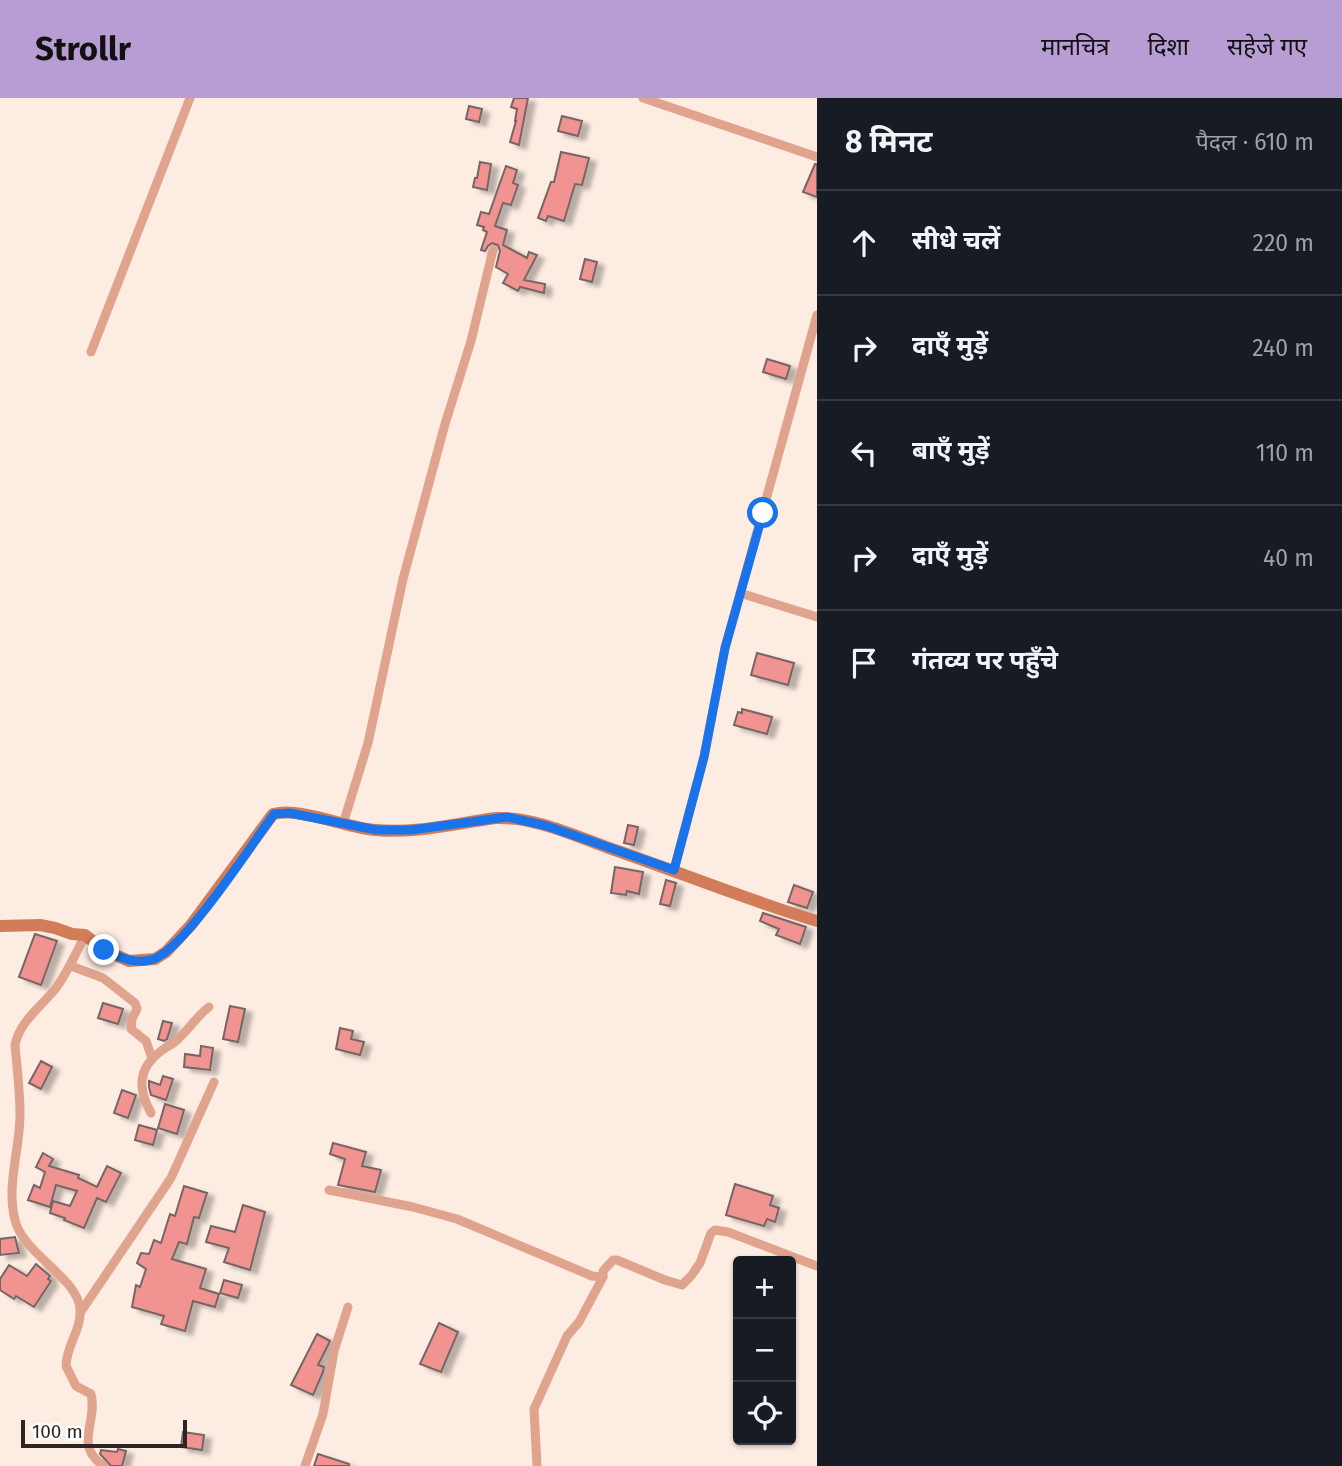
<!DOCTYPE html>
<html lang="hi">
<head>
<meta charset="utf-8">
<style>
  :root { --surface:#171b24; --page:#20242c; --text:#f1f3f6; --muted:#9ea1a6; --line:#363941; --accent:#b79dd3 }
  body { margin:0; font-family:"Fira Sans","Noto Sans Devanagari",sans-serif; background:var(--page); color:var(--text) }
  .controls { position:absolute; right:21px; bottom:21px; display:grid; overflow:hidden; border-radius:7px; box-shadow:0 2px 5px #0004 }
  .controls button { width:63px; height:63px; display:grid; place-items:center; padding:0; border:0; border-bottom:2px solid var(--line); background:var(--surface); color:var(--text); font:35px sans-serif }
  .scale { position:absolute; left:21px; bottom:18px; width:166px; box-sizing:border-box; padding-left:7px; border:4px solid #2c2622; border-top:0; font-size:19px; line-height:24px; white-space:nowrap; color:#2c2622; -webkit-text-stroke:5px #fdfdfd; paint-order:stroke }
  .stop { position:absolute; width:21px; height:21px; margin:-16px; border:5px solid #1a73e8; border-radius:50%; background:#fff }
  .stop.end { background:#1a73e8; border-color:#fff; box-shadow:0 2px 7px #0008 }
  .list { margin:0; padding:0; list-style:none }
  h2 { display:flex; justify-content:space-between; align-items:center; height:91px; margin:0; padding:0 28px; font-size:30px }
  h2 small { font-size:23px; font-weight:400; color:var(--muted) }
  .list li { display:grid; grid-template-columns:46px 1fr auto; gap:21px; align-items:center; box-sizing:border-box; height:105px; padding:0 28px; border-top:2px solid var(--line) }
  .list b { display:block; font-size:26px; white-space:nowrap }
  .list em { font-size:23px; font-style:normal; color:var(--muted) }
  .icon { flex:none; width:38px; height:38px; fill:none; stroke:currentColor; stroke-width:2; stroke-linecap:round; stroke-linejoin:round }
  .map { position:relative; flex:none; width:817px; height:1368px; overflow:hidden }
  header { display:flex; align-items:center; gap:42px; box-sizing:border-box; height:98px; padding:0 35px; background:var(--accent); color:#111 }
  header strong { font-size:33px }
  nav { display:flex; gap:38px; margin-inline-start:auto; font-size:24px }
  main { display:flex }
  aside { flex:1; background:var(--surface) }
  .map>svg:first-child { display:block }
  .building { fill:#f19390; stroke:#776564; stroke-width:2; filter:url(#shadow) }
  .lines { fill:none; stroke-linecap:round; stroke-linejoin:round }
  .street { stroke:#e0a38d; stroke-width:9 }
  .secondary { stroke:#d37c5a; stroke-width:12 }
  .route { stroke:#1a73e8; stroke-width:9 }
</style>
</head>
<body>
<header>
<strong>Strollr</strong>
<nav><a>मानचित्र</a><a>दिशा</a><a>सहेजे गए</a></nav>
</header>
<main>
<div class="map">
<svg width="817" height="1368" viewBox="0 0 817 1368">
  <defs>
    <filter id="shadow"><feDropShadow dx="7" dy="4" stdDeviation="2" flood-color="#0004"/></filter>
  </defs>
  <rect width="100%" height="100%" fill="#fdece2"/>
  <!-- building -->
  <g class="building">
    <polygon points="514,0 528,0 519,47 510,44 516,23 515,23 517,11 511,9"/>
    <polygon points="469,8 482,11 479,24 466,21"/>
    <polygon points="562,18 582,23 578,38 558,33"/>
    <polygon points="561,54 589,60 582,87 575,86 564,123 548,118 546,123 538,120 551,84 554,84"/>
    <polygon points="480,64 491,66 487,92 473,89 475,80 477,80"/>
    <polygon points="815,66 817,66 817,99 803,94"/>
    <polygon points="506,68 517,72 513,85 518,87 511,107 503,105 495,128 507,132 503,147 527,160 529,154 537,157 524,182 545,186 544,195 520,189 518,193 503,185 508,176 496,169 500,153 498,147 492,145 488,148 485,153 481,152 487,134 483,132 484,129 477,127 481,114 489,116"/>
    <polygon points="585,161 597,164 592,184 580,181"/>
    <polygon points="767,261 790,268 786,281 763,274"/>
    <polygon points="757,555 794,565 788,587 751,577"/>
    <polygon points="742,611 772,619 767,636 734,627 738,614 742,615"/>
    <polygon points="628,727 638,729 634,747 624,745"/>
    <polygon points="615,769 643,774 639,796 627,793 626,797 611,795"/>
    <polygon points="666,782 676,785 670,808 660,806"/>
    <polygon points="794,787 813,794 807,810 788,804"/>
    <polygon points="763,815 806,829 800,846 776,837 779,831 760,823"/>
    <polygon points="35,836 57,843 41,887 19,879"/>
    <polygon points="103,905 123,911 118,926 98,920"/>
    <polygon points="230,908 245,911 238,944 223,941"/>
    <polygon points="163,923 172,925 167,941 164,943 158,941"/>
    <polygon points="340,930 353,933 351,941 364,944 360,957 336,951"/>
    <polygon points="201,948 213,950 210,972 184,969 185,956 200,958"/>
    <polygon points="41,963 52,969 41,991 29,985"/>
    <polygon points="163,978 173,981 166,1002 151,997 149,989 149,983 160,987"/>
    <polygon points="122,992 136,997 128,1020 114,1015"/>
    <polygon points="165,1006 184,1012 177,1036 158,1030"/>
    <polygon points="139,1027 157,1032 153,1047 135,1042"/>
    <polygon points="333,1045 366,1054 362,1068 381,1072 375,1094 338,1087 345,1061 330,1056"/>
    <polygon points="43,1055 53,1061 49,1068 79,1077 78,1080 97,1089 107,1068 121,1075 106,1104 97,1100 84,1130 64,1122 65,1120 50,1115 53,1103 70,1108 77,1093 56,1087 50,1109 28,1102 34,1087 40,1090 45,1074 36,1069"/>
    <polygon points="735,1086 773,1098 770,1107 779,1110 775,1124 767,1121 764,1128 726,1117"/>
    <polygon points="184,1088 207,1095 199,1120 194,1119 187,1146 179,1144 172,1161 206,1171 200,1190 219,1196 215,1209 193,1203 185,1233 161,1226 164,1218 132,1209 136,1187 140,1189 146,1171 137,1165 141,1155 149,1156 154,1142 161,1145 170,1116 175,1118"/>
    <polygon points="243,1107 265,1114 250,1172 224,1164 229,1150 206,1144 211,1128 235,1134"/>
    <polygon points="15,1139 19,1155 0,1157 0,1141"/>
    <polygon points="36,1166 50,1178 48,1181 51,1183 34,1209 16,1198 14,1201 0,1192 0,1181 9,1167 27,1178"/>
    <polygon points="224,1182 242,1187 238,1200 220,1195"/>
    <polygon points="439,1225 458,1234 441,1274 420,1266"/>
    <polygon points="317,1236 330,1243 318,1267 324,1269 323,1274 313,1297 291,1287"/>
    <polygon points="183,1334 204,1337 202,1352 181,1349"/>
    <polygon points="118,1351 126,1353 122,1368 111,1368 100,1356 101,1352 117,1354"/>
    <polygon points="318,1356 349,1366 349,1368 314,1368"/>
  </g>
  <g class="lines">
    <!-- street -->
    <g class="street">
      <polyline points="643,0 817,59"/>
      <polyline points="91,254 190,0"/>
      <polyline points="740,495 817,519"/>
      <polyline points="343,726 368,645 403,481 445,326 471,243 493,152"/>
      <polyline points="674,772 704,659 725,550 817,217"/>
      <path d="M85,837c-9,19 -17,36 -29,53 -15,19 -36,33 -41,57 2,23 5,46 5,69 0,36 -14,71 -5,106 8,34 63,58 65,89 2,20 -14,37 -14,57l10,20 15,8c7,28 -18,52 13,72"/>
      <polyline points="71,868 103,880 135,905 137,911 132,921 131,931 146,943 152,960"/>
      <path d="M151,1015c-13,-24 -14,-44 10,-62 6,-5 13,-7 18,-13 11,-10 18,-22 30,-31"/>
      <polyline points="329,1092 413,1109 457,1121 592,1178 603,1179 603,1173 613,1162 617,1162 665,1182 682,1187 691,1178 700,1165 711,1135 715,1132 728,1134 817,1168"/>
      <polyline points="80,1215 171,1080 214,984"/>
      <polyline points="305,1368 323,1316 334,1253 348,1209"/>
      <polyline points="537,1368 534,1311 567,1238 579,1224 603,1179"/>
    </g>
    <!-- secondary -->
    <path class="secondary" d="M0,828l40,-1 15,3 17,6 13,1 19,15 25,11 26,-2 11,-7 25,-27 82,-111c30,-7 72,14 103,16 39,4 81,-7 120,-12 39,-1 77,17 113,30 70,24 138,52 208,73"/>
  </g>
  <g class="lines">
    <!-- route -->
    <path class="route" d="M104,852c16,8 35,16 52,8 32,-15 94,-111 118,-144l15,-1 88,17h34l96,-13 40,9 127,44 30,-113 21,-109 38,-135"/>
  </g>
</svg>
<div class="controls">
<button>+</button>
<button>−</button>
<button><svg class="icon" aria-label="locate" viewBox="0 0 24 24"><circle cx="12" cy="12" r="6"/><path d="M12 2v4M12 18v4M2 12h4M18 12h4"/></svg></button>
</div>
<div class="scale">100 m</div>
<div class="stop" style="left:763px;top:415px"></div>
<div class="stop end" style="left:104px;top:852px"></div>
</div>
<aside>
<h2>8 मिनट<small>पैदल · 610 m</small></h2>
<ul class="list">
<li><svg class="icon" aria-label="ahead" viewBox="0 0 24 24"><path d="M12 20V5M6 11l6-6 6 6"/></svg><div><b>सीधे चलें</b></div><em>220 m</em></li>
<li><svg class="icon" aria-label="right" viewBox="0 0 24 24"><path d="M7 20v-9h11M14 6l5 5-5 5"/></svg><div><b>दाएँ मुड़ें</b></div><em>240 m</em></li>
<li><svg class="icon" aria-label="left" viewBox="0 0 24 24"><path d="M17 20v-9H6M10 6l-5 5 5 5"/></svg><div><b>बाएँ मुड़ें</b></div><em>110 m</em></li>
<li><svg class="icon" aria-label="right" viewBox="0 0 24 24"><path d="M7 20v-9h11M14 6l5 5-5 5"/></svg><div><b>दाएँ मुड़ें</b></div><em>40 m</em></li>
<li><svg class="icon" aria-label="arrive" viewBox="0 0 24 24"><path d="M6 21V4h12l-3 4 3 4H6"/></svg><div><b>गंतव्य पर पहुँचे</b></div></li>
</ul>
</aside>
</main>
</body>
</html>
